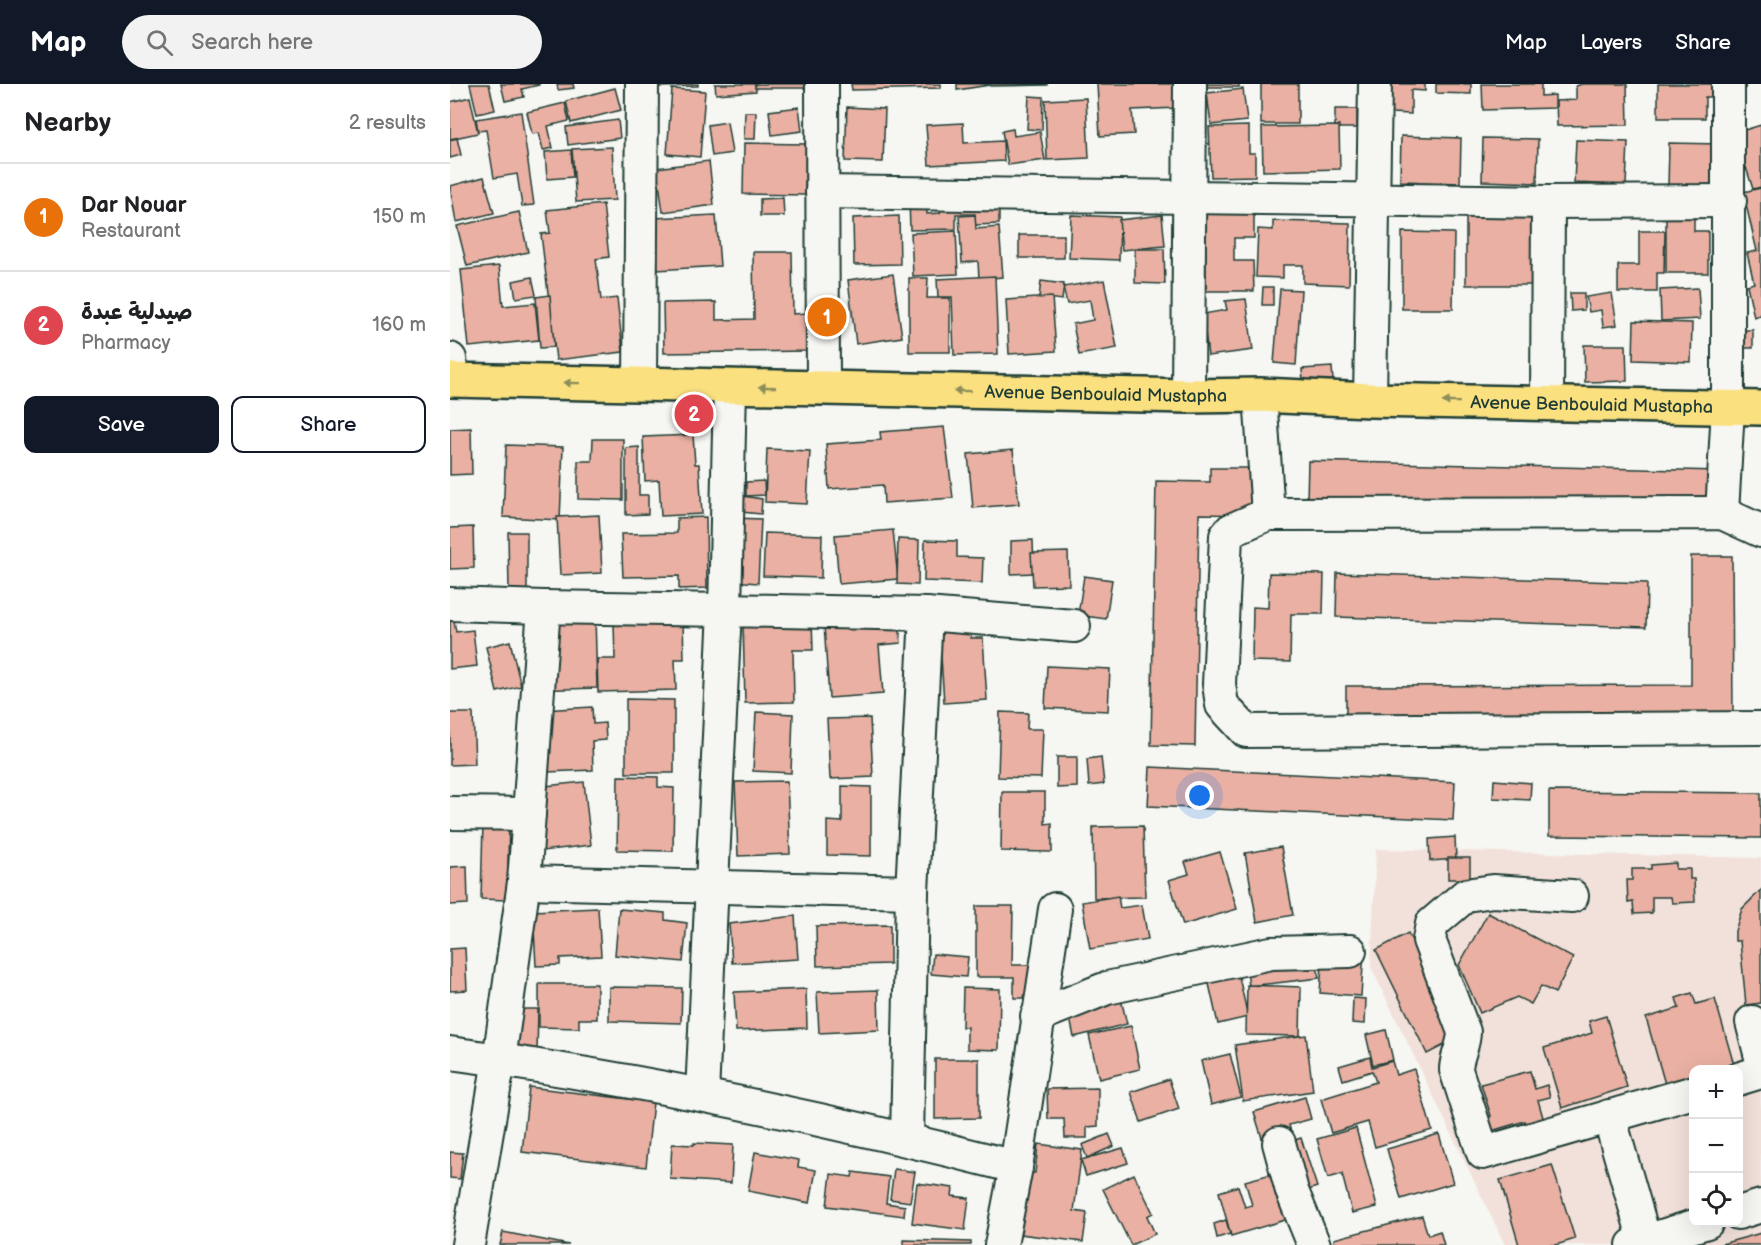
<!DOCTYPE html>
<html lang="en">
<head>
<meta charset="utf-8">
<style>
  :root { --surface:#fff; --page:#f2f2f2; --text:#202124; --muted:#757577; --line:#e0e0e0; --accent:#111827 }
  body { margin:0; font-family:"Balsamiq Sans","Playpen Sans Arabic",sans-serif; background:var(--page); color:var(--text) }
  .controls { position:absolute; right:18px; bottom:18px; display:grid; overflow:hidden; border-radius:12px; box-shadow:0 6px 24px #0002 }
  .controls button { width:54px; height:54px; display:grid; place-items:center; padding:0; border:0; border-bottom:2px solid var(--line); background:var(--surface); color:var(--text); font:30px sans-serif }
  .you { position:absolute; left:750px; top:712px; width:21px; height:21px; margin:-15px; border:4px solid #fff; border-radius:50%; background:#1a73e8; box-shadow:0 0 0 9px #1a73e833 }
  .badge { display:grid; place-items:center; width:39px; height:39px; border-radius:50%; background:var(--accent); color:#fff; font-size:20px; font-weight:700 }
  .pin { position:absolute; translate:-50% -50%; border:3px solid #fff; box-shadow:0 2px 6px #0006 }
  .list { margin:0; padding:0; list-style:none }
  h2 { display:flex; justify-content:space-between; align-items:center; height:78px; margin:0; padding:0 24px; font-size:26px }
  h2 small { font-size:20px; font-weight:400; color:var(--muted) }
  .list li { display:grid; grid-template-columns:39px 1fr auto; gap:18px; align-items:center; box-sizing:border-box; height:108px; padding:0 24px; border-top:2px solid var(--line) }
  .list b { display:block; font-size:22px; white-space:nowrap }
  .list p { margin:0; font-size:20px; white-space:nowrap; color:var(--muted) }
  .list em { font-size:20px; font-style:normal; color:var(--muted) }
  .actions { display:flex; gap:12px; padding:18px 24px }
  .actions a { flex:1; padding:14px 0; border:2px solid var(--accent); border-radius:12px; text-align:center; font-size:21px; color:var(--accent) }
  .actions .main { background:var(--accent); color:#fff }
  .icon { flex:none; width:33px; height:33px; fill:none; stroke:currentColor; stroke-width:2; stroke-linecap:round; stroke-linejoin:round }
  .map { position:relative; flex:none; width:1311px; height:1161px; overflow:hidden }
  header { display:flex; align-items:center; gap:36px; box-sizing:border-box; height:84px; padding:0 30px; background:var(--accent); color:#fff }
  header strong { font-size:28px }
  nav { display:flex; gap:33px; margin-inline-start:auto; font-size:21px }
  .search { width:420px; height:54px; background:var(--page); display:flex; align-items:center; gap:15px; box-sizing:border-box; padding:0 21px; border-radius:33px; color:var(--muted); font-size:22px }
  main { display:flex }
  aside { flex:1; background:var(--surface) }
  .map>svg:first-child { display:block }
  .built { fill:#f2e1da; fill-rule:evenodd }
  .building { fill:#e9b0a3; stroke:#1f3d34; stroke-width:1.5 }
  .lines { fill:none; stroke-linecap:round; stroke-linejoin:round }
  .minor-casing { stroke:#1f3d34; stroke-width:36 }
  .major-casing { stroke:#1f3d34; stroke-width:38 }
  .minor { stroke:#f6f6f2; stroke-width:32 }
  .major { stroke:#fbe080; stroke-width:33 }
  .oneway { fill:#8d8e5a }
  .labels { text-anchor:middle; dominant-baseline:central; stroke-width:6; stroke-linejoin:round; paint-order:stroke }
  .street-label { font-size:18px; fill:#1f3d34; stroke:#f6f6f2 }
</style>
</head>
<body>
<header>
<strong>Map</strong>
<div class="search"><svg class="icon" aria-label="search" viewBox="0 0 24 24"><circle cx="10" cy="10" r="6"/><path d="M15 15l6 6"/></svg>Search here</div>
<nav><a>Map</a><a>Layers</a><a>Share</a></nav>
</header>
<main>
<aside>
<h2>Nearby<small>2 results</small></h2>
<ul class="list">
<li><span class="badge" style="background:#e8710a">1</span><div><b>Dar Nouar</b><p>Restaurant</p></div><em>150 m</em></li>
<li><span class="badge" style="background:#e0444e">2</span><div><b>صيدلية عبدة</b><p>Pharmacy</p></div><em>160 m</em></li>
</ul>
<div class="actions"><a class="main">Save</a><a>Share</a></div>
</aside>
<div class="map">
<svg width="1311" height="1161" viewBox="0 0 1311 1161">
  <rect width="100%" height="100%" fill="#f6f6f2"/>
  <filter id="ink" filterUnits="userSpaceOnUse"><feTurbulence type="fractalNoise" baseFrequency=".0167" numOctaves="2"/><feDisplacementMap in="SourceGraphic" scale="12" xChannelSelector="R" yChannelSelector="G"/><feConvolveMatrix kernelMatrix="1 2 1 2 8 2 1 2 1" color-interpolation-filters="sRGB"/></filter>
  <g filter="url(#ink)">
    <!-- built -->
    <path class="built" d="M926,765l385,9v387h-256l-134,-278zM1244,986h44v152h-44z"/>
    <!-- building -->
    <g class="building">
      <polygon points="20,0 39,0 45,26 27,30"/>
      <polygon points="51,0 89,0 89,1 72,5 74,13 55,17"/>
      <polygon points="107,0 123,0 124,4 108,6"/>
      <polygon points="209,0 248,0 248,2 209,3"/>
      <polygon points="265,0 305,0 306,7 266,10"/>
      <rect x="305" y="0" width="51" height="4"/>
      <polygon points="401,0 491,0 491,4 402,6"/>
      <polygon points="507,0 539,0 539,1 507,6"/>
      <polygon points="540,0 597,0 597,1 540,2"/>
      <polygon points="647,0 726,0 727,24 682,26 684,50 650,52"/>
      <rect x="748" y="0" width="41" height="3"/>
      <rect x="811" y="0" width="37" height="40"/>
      <polygon points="940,0 975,0 975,7 961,6 961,30 940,29"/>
      <polygon points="986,0 1021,0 1021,10 986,9"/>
      <polygon points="1032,0 1091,0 1091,12 1105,11 1105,24 1033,26"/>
      <polygon points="1132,0 1177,0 1178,41 1107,42 1106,17 1126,16 1126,2"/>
      <polygon points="1208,0 1262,0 1262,13 1255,13 1255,34 1208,34"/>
      <polygon points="165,4 171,26 121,39 116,17"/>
      <polygon points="222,5 255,7 250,73 217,70"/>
      <polygon points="793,5 797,37 761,41 757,9"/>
      <polygon points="579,12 593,13 592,46 577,45"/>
      <polygon points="20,13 28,49 0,55 0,18"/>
      <polygon points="636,14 639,74 597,76 595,16"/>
      <polygon points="115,19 119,37 98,42 103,64 93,66 89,49 82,50 77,28"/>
      <polygon points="349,23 352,47 322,51 319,27"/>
      <polygon points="397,23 435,25 433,78 395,77"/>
      <rect x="885" y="25" width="22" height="19"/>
      <polygon points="71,28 84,121 72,122 67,90 44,94 36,46 28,47 26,35"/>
      <polygon points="295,28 306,28 305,55 294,55"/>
      <polygon points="168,36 170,54 118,61 116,43"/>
      <polygon points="277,38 282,69 262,72 258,41"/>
      <polygon points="513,39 514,59 553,57 554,77 479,81 476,41"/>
      <polygon points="1311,41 1311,103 1303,105 1285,49"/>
      <polygon points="799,42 799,69 805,69 805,92 761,93 759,43"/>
      <polygon points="889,42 890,85 813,87 812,43"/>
      <polygon points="563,45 564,52 590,48 595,76 558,81 552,47"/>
      <polygon points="951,52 1011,54 1010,99 950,97"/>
      <polygon points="7,54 11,71 0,74 0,56"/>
      <polygon points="1033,54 1088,55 1087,99 1032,97"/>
      <polygon points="1126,56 1178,58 1176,101 1124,99"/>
      <polygon points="294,59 356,60 355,111 293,110"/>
      <polygon points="1219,59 1270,60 1268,106 1218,104"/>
      <polygon points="162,63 165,116 126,118 122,65"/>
      <polygon points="121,66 123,93 97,95 95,68"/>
      <polygon points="259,77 264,121 213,128 207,84"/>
      <polygon points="34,93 44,129 6,138 0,102"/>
      <polygon points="1311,104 1311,231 1304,233 1297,201 1304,199 1297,169 1307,167 1293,108"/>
      <polygon points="333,114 334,132 310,132 310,115"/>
      <polygon points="459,114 476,114 477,130 490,129 490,114 549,124 549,140 525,141 525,130 506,130 506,145 460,146"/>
      <polygon points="153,120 159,173 146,175 151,216 167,214 173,268 106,276 91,150 100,149 97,126"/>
      <polygon points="69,128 78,168 17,182 7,142"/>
      <polygon points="755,128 804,128 804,154 784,154 784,177 803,177 804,207 756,207"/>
      <polygon points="266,131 270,182 207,186 204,134"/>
      <polygon points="525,131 526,145 549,143 553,193 529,195 528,177 512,179 509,132"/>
      <polygon points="621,131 670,133 669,176 619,174"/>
      <polygon points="712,131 715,162 672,166 669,136"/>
      <polygon points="449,132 450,180 404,181 403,134"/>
      <rect x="1016" y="132" width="66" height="69"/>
      <polygon points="1216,132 1244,132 1244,147 1258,147 1258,189 1216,189"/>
      <polygon points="823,137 900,139 899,201 853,199 853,181 833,181 833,194 806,193 808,145 823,146"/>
      <polygon points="506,147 508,190 463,192 461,149"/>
      <polygon points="1189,147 1215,147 1214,189 1207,189 1207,208 1168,208 1168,181 1189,181"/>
      <polygon points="952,148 1004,149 1003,225 952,225"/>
      <rect x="569" y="151" width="45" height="23"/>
      <polygon points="685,165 714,165 715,200 685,199"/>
      <polygon points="303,168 342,168 343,230 357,229 358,267 214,269 213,219 266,218 266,236 304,235"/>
      <polygon points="49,182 53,222 85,219 89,256 19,263 11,186"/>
      <polygon points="443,190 452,253 406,260 398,196"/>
      <polygon points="545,192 548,270 504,271 502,213 488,213 487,195"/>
      <polygon points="82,193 86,211 66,214 63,197"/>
      <polygon points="459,194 478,194 477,214 500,214 500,268 459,268"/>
      <polygon points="654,196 667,264 629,271 623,240 643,236 640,216 617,220 613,203"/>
      <polygon points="591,197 614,200 612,216 589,213"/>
      <polygon points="813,203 823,203 823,221 812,221"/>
      <polygon points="1248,204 1250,235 1211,237 1210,206"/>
      <polygon points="830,205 851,206 846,281 824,279"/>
      <polygon points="1120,209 1134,209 1134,226 1121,227"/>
      <polygon points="1162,209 1167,241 1153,243 1151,226 1139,228 1136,213"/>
      <polygon points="100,211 104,263 90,264 86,213"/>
      <polygon points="602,213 606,267 559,270 556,216"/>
      <polygon points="796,215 803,266 758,272 753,230 777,226 775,217"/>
      <polygon points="1184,237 1242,239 1241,278 1183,276"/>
      <polygon points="1290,246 1303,246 1303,264 1289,264"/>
      <polygon points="1134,261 1176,261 1177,297 1135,298"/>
      <polygon points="882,283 883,296 853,298 852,285"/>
      <polygon points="494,343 503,414 434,419 433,401 379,405 376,360 431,356 430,348"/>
      <polygon points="21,344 22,390 0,391 0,345"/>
      <polygon points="243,351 245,380 249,380 252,430 211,432 209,396 195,397 193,353"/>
      <polygon points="143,355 173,355 173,416 128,415 128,377 142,377"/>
      <polygon points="56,361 113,363 110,436 53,433"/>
      <polygon points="189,363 189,411 198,411 198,430 176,431 176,364"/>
      <polygon points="317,365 360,367 357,420 315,418"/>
      <polygon points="563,366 569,420 523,424 518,370"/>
      <polygon points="858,377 1270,387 1269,428 857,417"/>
      <polygon points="760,384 808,384 807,431 749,430 745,662 701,661 706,397 760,398"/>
      <polygon points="314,397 315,411 296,412 296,398"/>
      <polygon points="293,412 312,415 311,430 291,428"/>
      <polygon points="149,431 152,489 110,491 107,433"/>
      <polygon points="256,433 257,504 229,505 229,492 173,493 171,450 227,449 227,434"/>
      <polygon points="285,434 311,435 308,499 282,497"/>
      <polygon points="23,443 24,484 0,485 0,444"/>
      <polygon points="443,446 448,495 389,500 385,451"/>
      <polygon points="58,448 77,448 77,507 59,507"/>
      <polygon points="315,449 372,451 371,494 313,492"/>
      <polygon points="448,455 469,456 468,501 447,500"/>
      <polygon points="475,456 507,457 507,473 533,474 532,499 474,497"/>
      <polygon points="583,456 584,489 561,490 561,457"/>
      <polygon points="618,468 619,501 583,502 581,469"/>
      <polygon points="1241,472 1282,472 1283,631 896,632 896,602 1241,601"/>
      <polygon points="819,489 874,490 873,530 841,530 840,578 802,577 803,523 818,524"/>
      <polygon points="887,489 1197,499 1196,543 886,533"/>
      <polygon points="634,492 662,496 656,535 628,531"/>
      <polygon points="145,532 147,604 81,606 92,533"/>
      <polygon points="362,535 363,566 343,566 344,618 295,619 293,538"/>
      <polygon points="449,536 451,559 429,561 433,610 379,614 374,541"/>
      <polygon points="0,537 4,537 6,548 23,546 27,582 0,585"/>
      <polygon points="233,538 234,575 225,575 226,606 148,608 147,575 165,575 164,540"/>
      <polygon points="520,540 521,554 533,554 537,616 494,619 489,541"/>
      <polygon points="60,557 71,602 47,608 36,563"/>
      <polygon points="597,582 660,585 658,627 595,624"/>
      <polygon points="176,615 224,616 224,689 176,689"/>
      <polygon points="142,623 143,640 155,639 156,656 142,657 143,686 97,688 93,626"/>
      <polygon points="306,628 343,630 341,689 303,687"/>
      <polygon points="550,628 578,629 577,645 593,645 591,694 548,693"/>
      <polygon points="0,629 23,629 25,680 0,681"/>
      <polygon points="420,634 423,693 380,695 377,635"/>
      <polygon points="607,673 627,673 627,703 607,704"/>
      <polygon points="651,673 654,700 639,702 637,675"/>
      <polygon points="700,683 1005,698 1003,736 698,722"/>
      <polygon points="168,692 208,693 208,703 224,704 223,767 167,766"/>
      <polygon points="1044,696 1081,699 1080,716 1043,714"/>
      <polygon points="337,697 340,770 288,772 285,698"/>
      <polygon points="134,698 141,761 92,767 85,703"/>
      <polygon points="392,702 421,703 421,772 377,771 377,737 392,738"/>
      <polygon points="1099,707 1311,709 1311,754 1099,752"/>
      <polygon points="552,708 595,708 595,740 602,739 602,768 551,767"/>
      <polygon points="33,738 59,739 57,816 31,815"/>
      <polygon points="693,742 695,813 644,814 643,743"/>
      <polygon points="1005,753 1006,775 980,777 979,755"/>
      <polygon points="831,763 843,831 807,838 795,769"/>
      <polygon points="770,768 787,825 733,841 719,796 739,790 735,778"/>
      <rect x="998" y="774" width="22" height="21"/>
      <polygon points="1226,779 1226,785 1240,785 1240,795 1244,795 1245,818 1222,819 1221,813 1202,813 1202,829 1184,830 1183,818 1178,819 1177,796 1182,796 1182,785 1201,785 1201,781"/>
      <polygon points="17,782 18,820 0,821 0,783"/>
      <polygon points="1311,806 1311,919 1296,921 1290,857 1285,857 1285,847 1292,825"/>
      <polygon points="668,812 670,824 692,821 698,855 640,865 632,818"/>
      <polygon points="526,822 563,822 562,881 582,881 582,914 564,914 564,893 526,893"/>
      <polygon points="148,824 151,872 110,874 110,881 86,882 83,827"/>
      <polygon points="169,825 215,829 215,836 237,839 233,878 165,871"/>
      <polygon points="1038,829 1123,874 1105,909 1091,902 1081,920 1067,913 1030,929 1009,881"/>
      <polygon points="345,832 348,875 282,879 279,840"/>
      <polygon points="440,841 440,880 367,882 366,842"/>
      <polygon points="958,849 1010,953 977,970 926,866"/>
      <polygon points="15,864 17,906 0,907 0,865"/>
      <polygon points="865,864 869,894 799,902 795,873"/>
      <polygon points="873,864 914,867 911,912 870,909"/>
      <polygon points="483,870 518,873 516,893 481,890"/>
      <polygon points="787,884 798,933 768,940 757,891"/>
      <polygon points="89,900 147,900 147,935 129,935 129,944 89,943"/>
      <polygon points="797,901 851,903 850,952 796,951"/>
      <polygon points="159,903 232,904 231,939 159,937"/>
      <polygon points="513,904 550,905 549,966 517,965 517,943 512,943"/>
      <polygon points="356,905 357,944 286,947 284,908"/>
      <polygon points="428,906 429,946 369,949 367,908"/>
      <polygon points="669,907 677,940 624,953 617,920"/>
      <polygon points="1242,909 1246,920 1265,915 1284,981 1267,986 1244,986 1244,992 1215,1000 1196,934 1229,924 1226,914"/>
      <polygon points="903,914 916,915 915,940 902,939"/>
      <polygon points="72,925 88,925 87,970 53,969"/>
      <polygon points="1156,932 1177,1003 1112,1024 1094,964 1142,949 1139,937"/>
      <polygon points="681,942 690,985 649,995 639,951"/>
      <polygon points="936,946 943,976 923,981 916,951"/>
      <polygon points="856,951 863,1007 793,1017 785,961"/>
      <polygon points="780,970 791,1013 761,1021 751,977"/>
      <polygon points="920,973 922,983 942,977 946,991 964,985 982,1046 925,1063 918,1038 881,1049 871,1015 926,998 922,987 893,996 889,982"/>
      <polygon points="485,975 529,975 529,1034 485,1035"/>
      <polygon points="1080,987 1085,1005 1097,1001 1100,1013 1088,1016 1094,1037 1076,1042 1075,1037 1041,1047 1037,1033 1041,1032 1031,1000"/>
      <polygon points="719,995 729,1025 691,1038 681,1008"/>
      <polygon points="79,1003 203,1018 196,1083 72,1068"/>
      <polygon points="648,1004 648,1042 637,1043 637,1054 615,1054 614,1035 598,1035 597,1005"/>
      <polygon points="855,1013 861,1035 839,1041 843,1056 815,1064 804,1028"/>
      <polygon points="906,1044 927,1123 902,1129 892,1090 878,1094 867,1055"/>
      <polygon points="659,1050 664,1062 637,1074 632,1061"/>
      <polygon points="989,1050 1003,1099 951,1115 937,1065"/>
      <polygon points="851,1054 867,1103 843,1111 827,1062"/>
      <polygon points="244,1059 283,1061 281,1099 220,1095 222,1060 244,1061"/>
      <polygon points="588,1060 632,1066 624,1127 637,1129 633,1158 570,1150 578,1089 585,1089"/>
      <polygon points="673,1064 678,1079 636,1092 631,1076"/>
      <polygon points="0,1068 13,1069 10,1095 0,1094"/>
      <polygon points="305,1068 349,1076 348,1083 366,1086 360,1119 298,1107"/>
      <polygon points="1102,1081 1125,1155 1106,1161 1069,1161 1050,1096"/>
      <polygon points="444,1085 465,1088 460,1118 440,1115"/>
      <polygon points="403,1088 439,1093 436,1119 455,1122 454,1132 377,1122 381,1090 402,1093"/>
      <polygon points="829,1088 842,1134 781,1152 769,1108 788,1102 795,1123 802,1121 795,1097"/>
      <polygon points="684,1090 703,1129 697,1132 705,1150 681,1161 653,1105"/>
      <polygon points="467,1099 503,1104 502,1112 519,1114 515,1146 462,1139"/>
      <polygon points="972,1132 978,1151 990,1147 994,1161 885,1161 884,1155"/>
      <polygon points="776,1136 780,1150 767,1154 764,1140"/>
      <polygon points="53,1148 119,1161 50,1161"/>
      <polygon points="1311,1149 1311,1161 1268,1161"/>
      <polygon points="454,1156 521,1158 521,1161 454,1161"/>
    </g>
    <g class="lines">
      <defs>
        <g id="minor">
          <polyline points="372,0 373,304"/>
          <polyline points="372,108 1098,118 1280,117"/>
          <polyline points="0,275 3,296"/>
          <polyline points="190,300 192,0"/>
          <polyline points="810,311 818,430"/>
          <polyline points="738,312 740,0"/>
          <polyline points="920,316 925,0"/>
          <polyline points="1097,320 1098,118"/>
          <polyline points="1272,429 1278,324 1278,0"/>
          <polyline points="1311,447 1272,429 818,430 781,446 776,452 769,600 772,621 796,647 1311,644"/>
          <polyline points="0,520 94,523"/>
          <polyline points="0,729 79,730"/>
          <polyline points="74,798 462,808"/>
          <path d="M1122,812l-79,-5 -27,4 -34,29 -3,16 35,92c0,14 -8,24 -8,38l27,83 211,-61"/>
          <polyline points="587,932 657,904 821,869 900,867"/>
          <polyline points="1302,938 1311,973"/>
          <path d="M0,969c191,26 379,66 566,114"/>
          <polyline points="1288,995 1311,988"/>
          <polyline points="252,1010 275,526 476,530"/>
          <polyline points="1159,1032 1195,1157"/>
          <polyline points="457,1055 462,808 476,530 624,542"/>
          <polyline points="829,1059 842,1107 864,1161"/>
          <polyline points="1288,1129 1311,1122"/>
          <polyline points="18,1161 49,976 74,798 94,523 275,526 280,302"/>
          <polyline points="551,1161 566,1083 605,825"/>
          <polyline points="1183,1161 1257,1138"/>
        </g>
        <g id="major">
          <path id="s1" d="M0,296l738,16 72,-1 110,5 391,8"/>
        </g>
      </defs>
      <!-- minor casing -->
      <use href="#minor" class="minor-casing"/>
      <!-- major casing -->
      <use href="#major" class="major-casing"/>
      <!-- minor -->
      <use href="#minor" class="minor"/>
      <!-- major -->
      <use href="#major" class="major"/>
    </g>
    <!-- one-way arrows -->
    <defs><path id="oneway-solid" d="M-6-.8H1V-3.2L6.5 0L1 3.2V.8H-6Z" transform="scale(1.5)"/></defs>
    <g class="oneway">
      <use href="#oneway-solid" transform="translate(122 299) rotate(-179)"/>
      <use href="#oneway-solid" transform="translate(317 303) rotate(-179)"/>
      <use href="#oneway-solid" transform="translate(512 307) rotate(-179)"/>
      <use href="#oneway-solid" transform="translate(1001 318) rotate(-179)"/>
    </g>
  </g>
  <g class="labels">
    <!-- street labels -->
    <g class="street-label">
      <text stroke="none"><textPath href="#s1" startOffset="656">Avenue Benboulaid Mustapha</textPath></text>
      <text stroke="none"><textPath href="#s1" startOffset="1142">Avenue Benboulaid Mustapha</textPath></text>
    </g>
  </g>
</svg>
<div class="controls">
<button>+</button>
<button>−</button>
<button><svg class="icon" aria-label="locate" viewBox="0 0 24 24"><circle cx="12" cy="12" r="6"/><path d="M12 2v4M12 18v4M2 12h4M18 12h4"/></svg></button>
</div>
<div class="you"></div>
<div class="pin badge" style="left:377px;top:233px;background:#e8710a">1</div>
<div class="pin badge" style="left:244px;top:330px;background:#e0444e">2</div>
</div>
</main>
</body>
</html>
